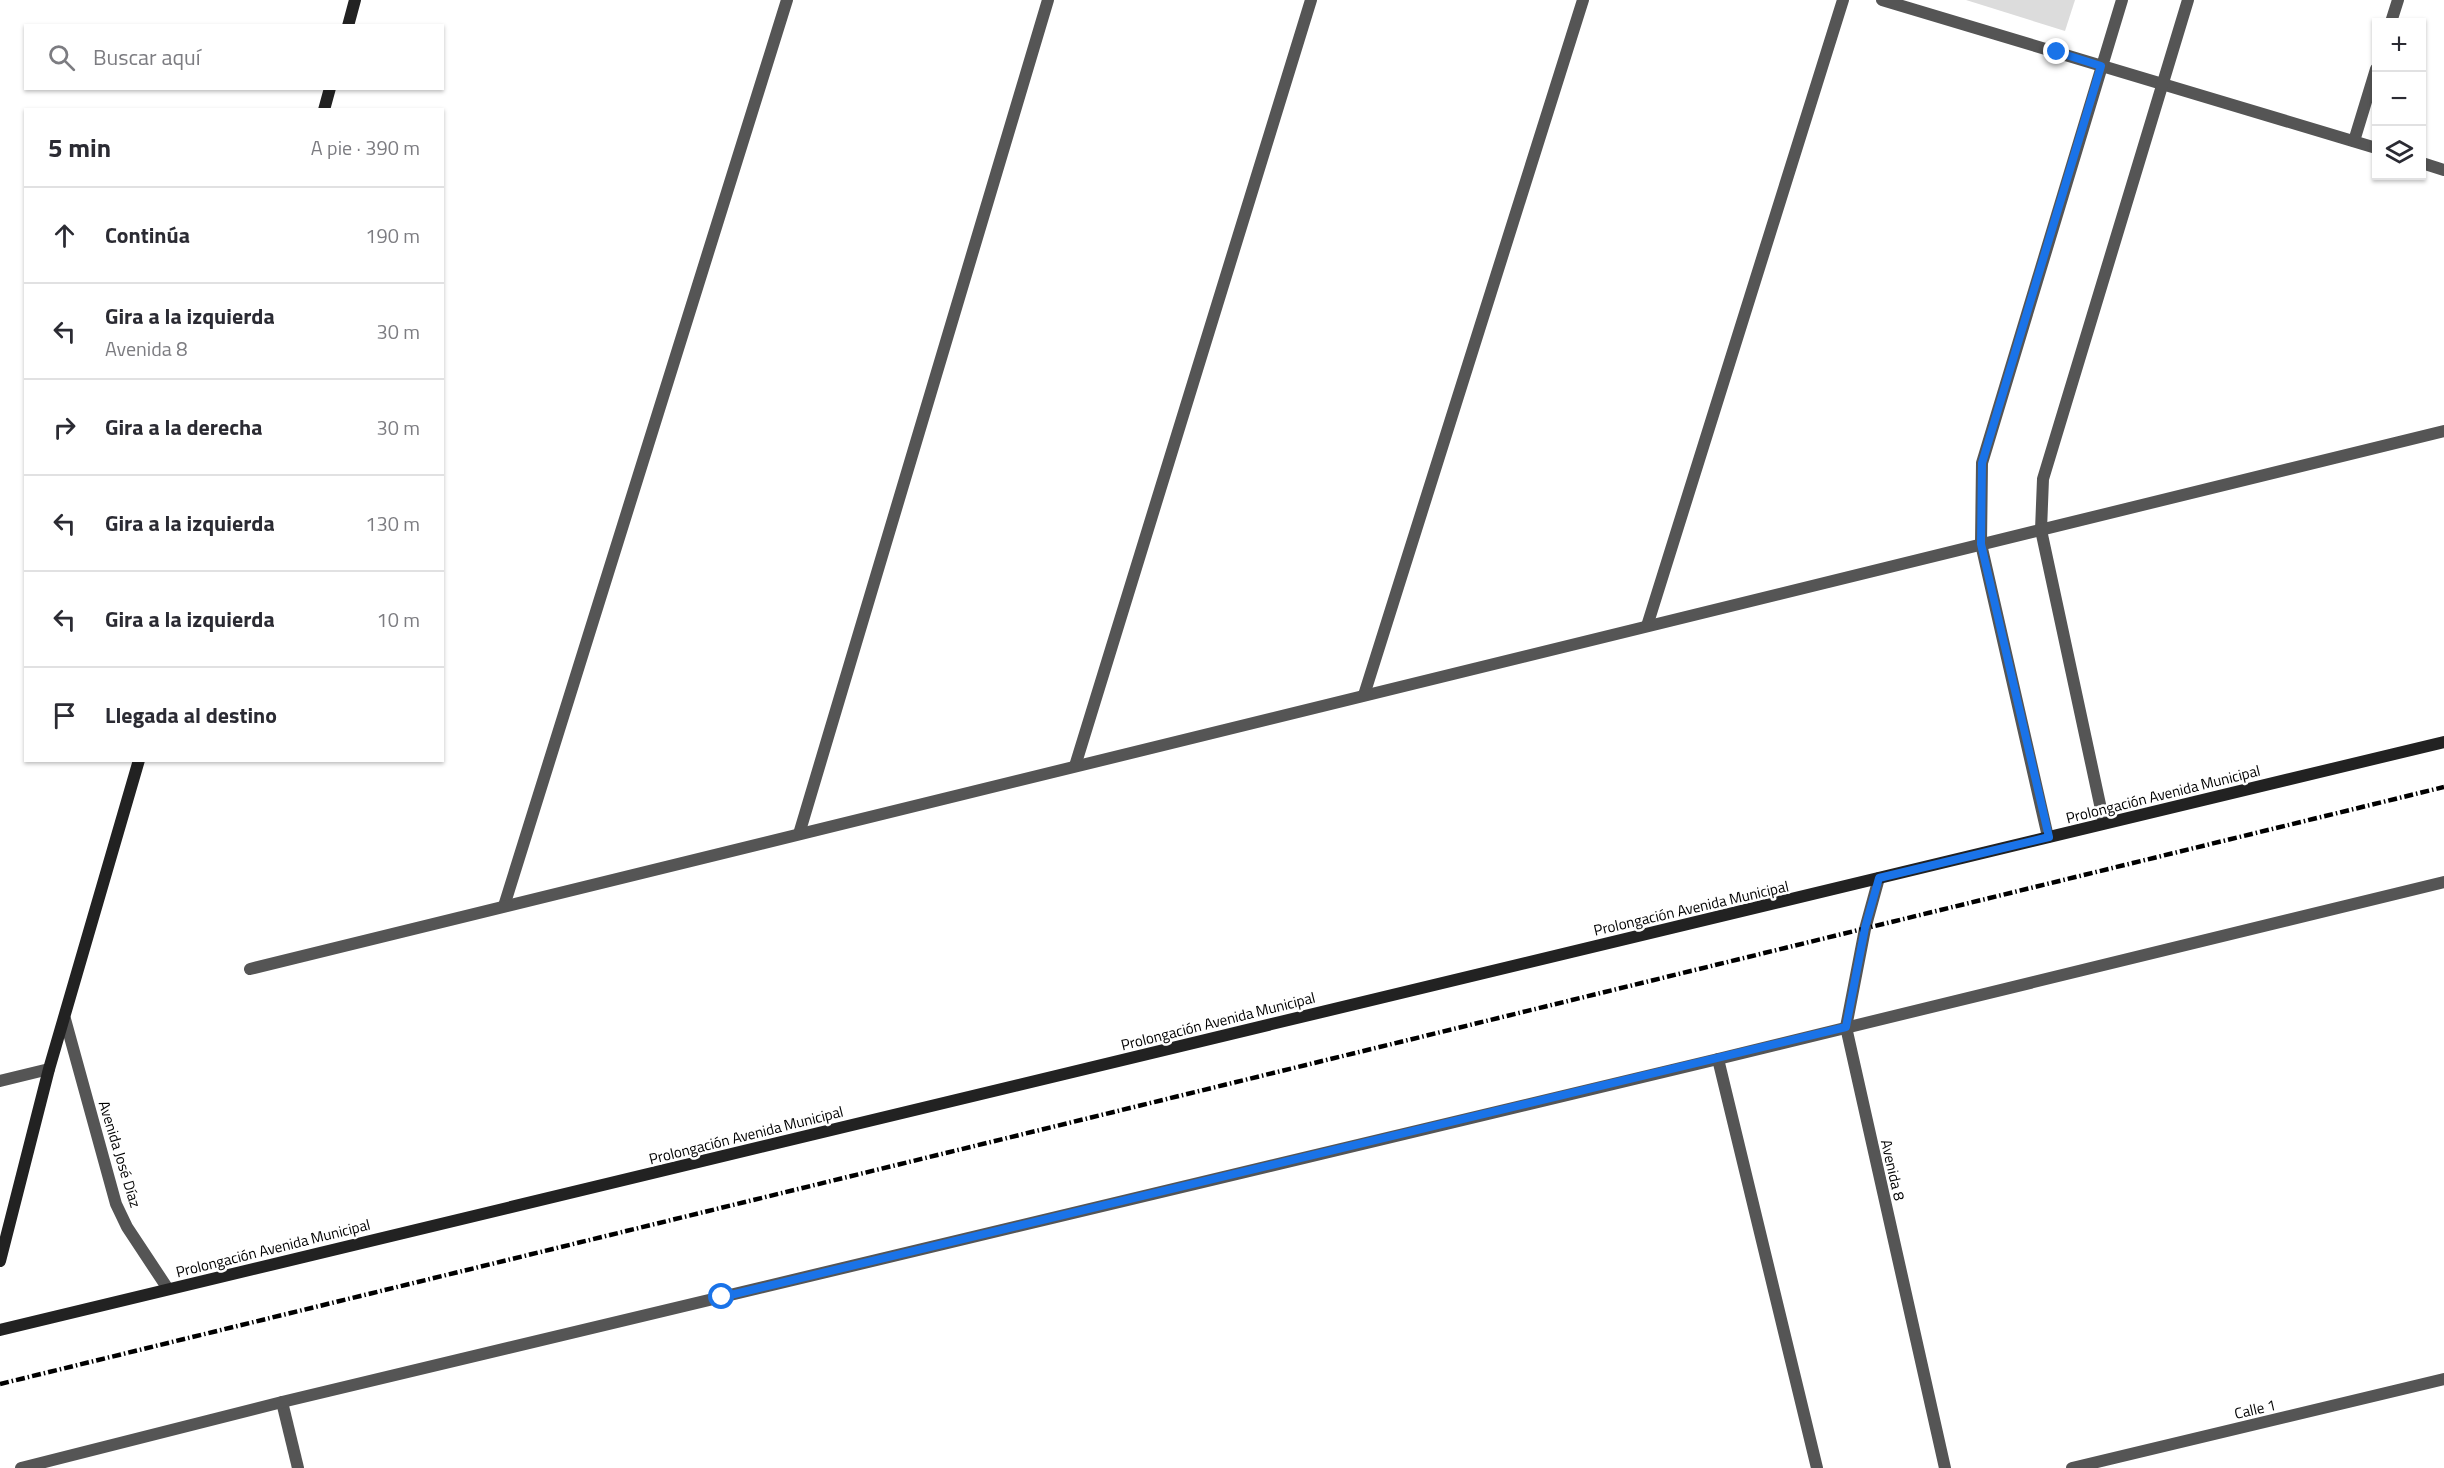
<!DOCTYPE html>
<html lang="es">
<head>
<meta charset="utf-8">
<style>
  :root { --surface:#fff; --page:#f2f2f3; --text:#2b2b33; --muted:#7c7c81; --line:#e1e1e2 }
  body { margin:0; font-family:"Titillium Web",sans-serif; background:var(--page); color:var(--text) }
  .controls { position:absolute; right:18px; top:18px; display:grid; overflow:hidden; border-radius:0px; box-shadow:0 2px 4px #0004 }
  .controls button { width:54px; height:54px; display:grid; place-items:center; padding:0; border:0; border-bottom:2px solid var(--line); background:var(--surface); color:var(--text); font:30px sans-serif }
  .stop { position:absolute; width:18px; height:18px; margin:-14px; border:4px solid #1a73e8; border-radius:50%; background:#fff }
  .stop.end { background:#1a73e8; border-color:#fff; box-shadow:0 2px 6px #0008 }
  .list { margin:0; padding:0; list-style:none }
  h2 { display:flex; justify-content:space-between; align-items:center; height:78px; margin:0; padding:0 24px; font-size:26px }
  h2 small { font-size:20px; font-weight:400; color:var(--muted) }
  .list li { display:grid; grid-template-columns:39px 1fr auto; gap:18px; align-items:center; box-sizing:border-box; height:96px; padding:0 24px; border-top:2px solid var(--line) }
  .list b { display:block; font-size:22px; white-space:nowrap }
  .list p { margin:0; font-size:20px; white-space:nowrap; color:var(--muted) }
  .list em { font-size:20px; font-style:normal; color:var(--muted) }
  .icon { flex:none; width:33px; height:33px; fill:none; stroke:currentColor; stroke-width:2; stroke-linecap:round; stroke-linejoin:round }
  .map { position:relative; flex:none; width:2444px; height:1468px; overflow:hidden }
  .search { position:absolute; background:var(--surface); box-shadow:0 2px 4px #0004; left:24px; top:24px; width:420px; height:66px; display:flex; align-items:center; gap:15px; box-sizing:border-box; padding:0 21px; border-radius:0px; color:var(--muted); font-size:22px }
  .panel { position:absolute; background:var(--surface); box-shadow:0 2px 4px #0004; left:24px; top:108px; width:420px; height:654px; border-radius:0px }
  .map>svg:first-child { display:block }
</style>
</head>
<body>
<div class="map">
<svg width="2444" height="1468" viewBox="0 0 2444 1468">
  <rect width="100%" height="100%" fill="#fff"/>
  <path fill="#dcdcdc" d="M1966 0H2075L2065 31Z"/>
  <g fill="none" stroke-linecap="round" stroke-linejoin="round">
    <g stroke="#555" stroke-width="12">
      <path d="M1882 0 2376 148"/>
      <path d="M2391 22 2398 0"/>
      <path d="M2354 141 2376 69"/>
      <path d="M2422 163 2444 170"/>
      <path d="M1647 626 1843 0"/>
      <path d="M1364 695 1583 0"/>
      <path d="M1075 766 1311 0"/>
      <path d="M2104 823 2041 530 2043 479 2188 0"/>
      <path d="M799 834 1048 0"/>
      <path d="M2048 837 1981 544 1982 463 2122 0"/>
      <path d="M1879 878 1865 929 1846 1027 1945 1468"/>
      <path d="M504 906 787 0"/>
      <path d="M250 969 2444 431"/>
      <path d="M65 1019 116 1204 127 1227 168 1289"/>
      <path d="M1718 1059 1817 1468"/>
      <path d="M0 1081 49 1069"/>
      <path d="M282 1402 298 1468"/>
      <path d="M21 1468 282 1402 1718 1059 2444 882"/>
      <path d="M2072 1468 2444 1379"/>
    </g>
    <g stroke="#222" stroke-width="12">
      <path d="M348 26 355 0"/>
      <path d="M324 110 330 88"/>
      <path d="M0 1261 49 1069 139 760"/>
      <path d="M0 1330 2444 742"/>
    </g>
    <path stroke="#000" stroke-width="4.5" stroke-dasharray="9 3 1.5 3" stroke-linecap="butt" d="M0 1384 2444 787"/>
  </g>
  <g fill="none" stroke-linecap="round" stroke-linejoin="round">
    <path stroke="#1a73e8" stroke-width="8" d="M722 1297 1846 1027 1865 928 1879 878 2049 837 1981 544 1982 463 2101 66 2057 52"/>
  </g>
  <g text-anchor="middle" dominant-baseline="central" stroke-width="5" stroke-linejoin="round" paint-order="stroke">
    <g font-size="15" fill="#000" stroke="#fff">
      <text transform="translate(2163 794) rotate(-14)">Prolongación Avenida Municipal</text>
      <text transform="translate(1691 908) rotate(-13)">Prolongación Avenida Municipal</text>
      <text transform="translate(1218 1021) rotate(-14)">Prolongación Avenida Municipal</text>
      <text transform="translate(746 1135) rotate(-14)">Prolongación Avenida Municipal</text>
      <text transform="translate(120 1154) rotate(73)">Avenida José Díaz</text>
      <text transform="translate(1893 1170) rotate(77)">Avenida 8</text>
      <text transform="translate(273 1248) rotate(-14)">Prolongación Avenida Municipal</text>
      <text transform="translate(2255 1409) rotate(-13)">Calle 1</text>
    </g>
  </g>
</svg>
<div class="controls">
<button>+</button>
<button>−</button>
<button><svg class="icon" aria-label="layers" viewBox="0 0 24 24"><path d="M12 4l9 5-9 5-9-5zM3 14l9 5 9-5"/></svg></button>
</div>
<div class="stop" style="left:722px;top:1297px"></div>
<div class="stop end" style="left:2057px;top:52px"></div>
<div class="search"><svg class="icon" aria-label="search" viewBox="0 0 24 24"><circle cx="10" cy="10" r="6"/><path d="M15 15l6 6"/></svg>Buscar aquí</div>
<section class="panel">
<h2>5 min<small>A pie · 390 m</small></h2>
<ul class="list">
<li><svg class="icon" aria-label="ahead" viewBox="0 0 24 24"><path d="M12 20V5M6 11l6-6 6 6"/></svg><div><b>Continúa</b></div><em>190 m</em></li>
<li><svg class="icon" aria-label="left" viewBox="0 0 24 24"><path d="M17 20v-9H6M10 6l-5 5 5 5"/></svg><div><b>Gira a la izquierda</b><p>Avenida 8</p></div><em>30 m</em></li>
<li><svg class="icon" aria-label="right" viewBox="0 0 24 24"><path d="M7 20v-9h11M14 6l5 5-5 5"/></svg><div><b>Gira a la derecha</b></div><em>30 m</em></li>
<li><svg class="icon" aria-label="left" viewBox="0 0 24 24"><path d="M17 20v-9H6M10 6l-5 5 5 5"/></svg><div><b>Gira a la izquierda</b></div><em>130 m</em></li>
<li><svg class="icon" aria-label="left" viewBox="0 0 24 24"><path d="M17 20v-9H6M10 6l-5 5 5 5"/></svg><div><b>Gira a la izquierda</b></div><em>10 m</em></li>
<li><svg class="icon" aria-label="arrive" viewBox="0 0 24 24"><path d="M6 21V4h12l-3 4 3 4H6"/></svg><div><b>Llegada al destino</b></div></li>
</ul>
</section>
</div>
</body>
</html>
